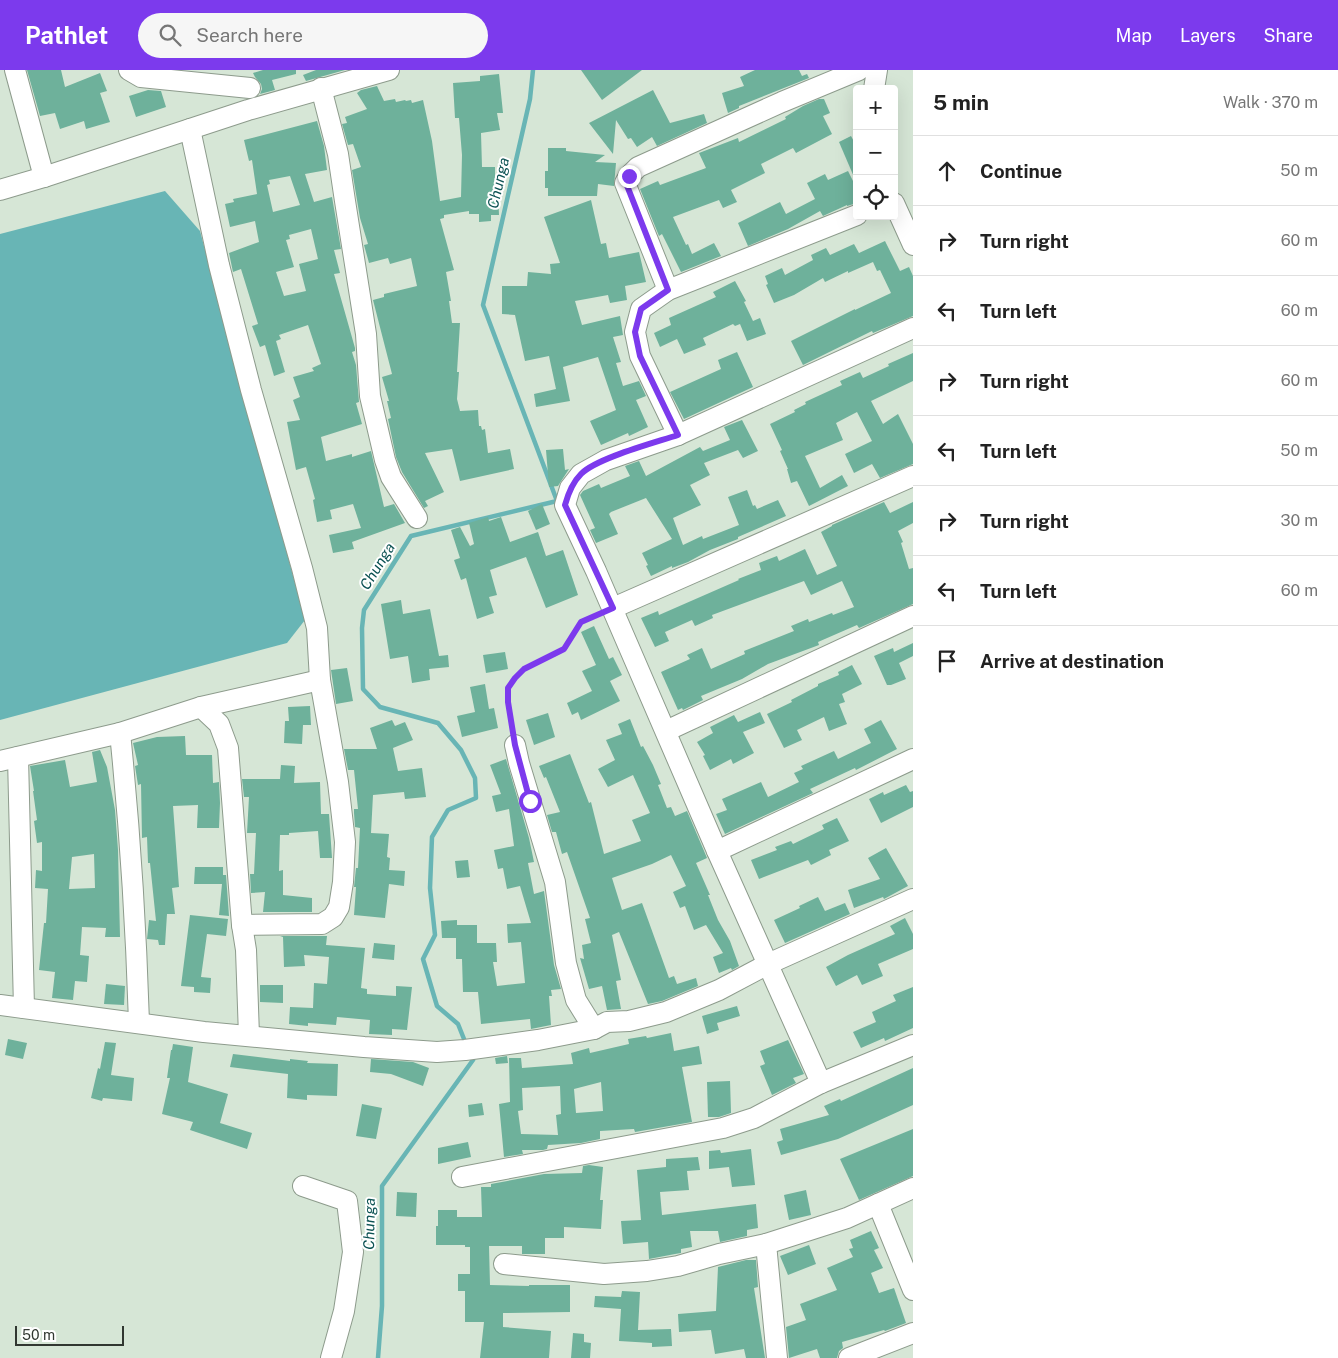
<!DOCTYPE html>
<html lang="en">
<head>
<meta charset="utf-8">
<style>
  :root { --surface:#fff; --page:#f6f6f6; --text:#222; --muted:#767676; --line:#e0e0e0; --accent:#7c3aed }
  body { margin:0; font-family:"Public Sans",sans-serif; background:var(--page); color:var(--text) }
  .controls { position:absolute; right:15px; top:15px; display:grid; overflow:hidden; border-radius:5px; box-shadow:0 5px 20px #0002 }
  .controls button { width:45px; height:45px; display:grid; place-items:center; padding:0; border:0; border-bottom:1px solid var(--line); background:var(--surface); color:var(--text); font:25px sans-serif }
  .scale { position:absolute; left:15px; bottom:12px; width:109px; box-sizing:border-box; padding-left:5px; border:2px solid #313731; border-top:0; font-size:14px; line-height:18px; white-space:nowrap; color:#313731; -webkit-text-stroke:4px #fff; paint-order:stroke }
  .stop { position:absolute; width:15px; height:15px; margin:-11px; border:4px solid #7c3aed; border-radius:50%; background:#fff }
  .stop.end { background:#7c3aed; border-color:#fff; box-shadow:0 1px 5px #0008 }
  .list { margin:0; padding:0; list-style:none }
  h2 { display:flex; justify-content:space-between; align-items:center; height:65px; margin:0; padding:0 20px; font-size:21px }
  h2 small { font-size:16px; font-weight:400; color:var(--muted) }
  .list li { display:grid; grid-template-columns:32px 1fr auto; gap:15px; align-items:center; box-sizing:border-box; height:70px; padding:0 20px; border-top:1px solid var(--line) }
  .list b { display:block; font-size:19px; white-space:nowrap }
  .list em { font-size:16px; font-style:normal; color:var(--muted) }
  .icon { flex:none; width:28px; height:28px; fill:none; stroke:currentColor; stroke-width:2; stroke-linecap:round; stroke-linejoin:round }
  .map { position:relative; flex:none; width:913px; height:1288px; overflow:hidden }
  header { display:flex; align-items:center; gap:30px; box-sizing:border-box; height:70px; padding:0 25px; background:var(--accent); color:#fff }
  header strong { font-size:24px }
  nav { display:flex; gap:28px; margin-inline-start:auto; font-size:18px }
  .search { width:350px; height:45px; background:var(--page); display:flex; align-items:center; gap:12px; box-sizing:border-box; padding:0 18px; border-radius:28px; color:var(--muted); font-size:19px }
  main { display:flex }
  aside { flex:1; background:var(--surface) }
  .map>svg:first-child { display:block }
</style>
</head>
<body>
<header>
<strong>Pathlet</strong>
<div class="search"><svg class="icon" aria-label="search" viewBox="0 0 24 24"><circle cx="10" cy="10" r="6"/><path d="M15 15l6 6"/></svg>Search here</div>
<nav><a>Map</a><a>Layers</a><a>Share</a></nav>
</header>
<main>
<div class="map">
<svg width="913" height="1288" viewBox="0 0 913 1288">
  <rect width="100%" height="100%" fill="#d6e6d6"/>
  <path fill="#68b5b5" d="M165 121 200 161 305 550 287 573 0 650V164Z"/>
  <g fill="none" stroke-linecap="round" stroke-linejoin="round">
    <g stroke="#68b5b5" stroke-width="4.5">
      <path d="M466 974 458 954 437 936 423 889 435 865 430 818 432 767 448 740 476 728 475 708 461 680 438 653 380 637 363 619 362 558 364 540 411 466 557 431 483 235 530 29 533 0"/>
      <path d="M378 1288 382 1236V1116L473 990"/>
    </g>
  </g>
  <g fill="#6eb19b" fill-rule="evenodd">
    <path d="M27 0H61L65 17 100 3 107 21 100 23 110 52 86 59 84 51 60 59 55 43 40 46Z"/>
    <path d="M263 0H296V4L272 10 275 20 260 24 262 19 261 14 255 7 253 3Z"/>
    <path d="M316 0H345L306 11 303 5Z"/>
    <path d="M581 0H642L602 30Z"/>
    <path d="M755 0H799L802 6 807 4 809 8 739 36V38L728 43 722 23 744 16 740 7Z"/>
    <path d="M499 4 503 43H497L500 60 481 63 482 97H495V123H498L499 145H491V151L479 152V144H469V141L444 145V148L440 149 454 200 446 202 451 231H449L452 253H460L457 302H459L457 329 460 341 478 340 479 356H481L482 360 485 359 488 383 510 379 514 399 460 411 452 379 425 383 444 422 425 431 428 436 424 438 402 402 396 387 388 349 391 348 387 331H389L382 307 392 304 373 230 384 227V224L417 216 411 188 390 194 388 188 369 193 364 175 368 174 360 148 352 100 361 97 353 74 348 75 342 54 347 53 345 47 367 39 357 23 361 20 377 16 384 31 395 29 396 32 405 30 406 31 411 30 412 33 423 30 432 71 440 131 461 127 462 85 459 48H455L453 13 480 11V6Z"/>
    <path d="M148 20 161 21 166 37 136 47 129 26Z"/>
    <path d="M653 20 670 53 704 44 707 53 657 76 652 67 637 77 631 68 628 69 616 50 613 84 589 53Z"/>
    <path d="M819 29H824L830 43 823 46 832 64 796 83 793 78 761 94 765 103 731 120 737 132 723 138 719 130 673 147 686 175 688 174 692 184 714 173 721 186 681 202 662 164 659 166 640 119 658 111 660 115 706 98 699 83 738 68 739 72 786 49 785 47 803 36Z"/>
    <path d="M317 51 324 76 327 100 305 104 314 132 332 127 341 179 334 180 340 203 334 204 355 278V281L352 282 356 295 359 332 356 333 362 354 321 367 326 391 352 384V387L371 381 384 437 394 434 405 453 352 472 354 479 333 483 329 465 361 458 353 434 330 440 332 449 317 452 313 430 315 429 306 397 296 400 287 352 300 350 293 330 300 327 293 307 314 301 312 298 321 294 308 255 279 265 281 269 276 271 285 302 274 306 265 275 260 277 252 256 258 254 241 199 233 202 229 183 259 172 255 151 230 157 225 134 234 132 233 129 257 124 252 90 249 91 244 70ZM290 106 300 135 273 142 267 115 270 114 269 110ZM311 159 318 189 299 194 306 221 284 226 276 202 294 197 286 170 290 169 289 165Z"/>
    <path d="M851 66 857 77V114L839 72Z"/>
    <path d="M548 78H566V81L605 85 595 92 616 93 614 116 598 114 597 126H548V118H545V101H548Z"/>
    <path d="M848 101 857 119V133L847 136V135L823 146 820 141 788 159 748 176 738 153 780 132 786 144 815 129 807 113 825 104 828 110Z"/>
    <path d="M591 130 601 174 606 173 609 188 639 182 646 212 625 216 627 230 610 233 608 225 575 231 582 255 620 246 623 265 613 267 621 292 616 293 623 316 639 311 646 326 636 330 648 357 629 366 628 363 601 375 590 351 616 340 598 287 563 297 570 331 536 337 534 324 556 319 549 286 525 291 515 245 502 244V216H527L528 202 551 204 550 194 560 193 544 147Z"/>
    <path d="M885 171 900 201 909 197 913 206V246L873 263 872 261 803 295 791 271 855 239V240L891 223 880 200 877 201 873 192 848 203V201L825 212 823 208 794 225 774 233 766 215 768 214 765 206 782 198 785 205 813 190 811 185 826 178 830 185 854 174 859 183Z"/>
    <path d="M735 211 746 231 744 232 753 251 760 248 766 264 747 271 740 254 735 256 733 254 703 268 706 275 684 284 677 269 660 277 654 263 671 255 669 248 716 227 713 222Z"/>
    <path d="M737 282 753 317 684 349 670 322 721 299 718 290Z"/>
    <path d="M913 283V311L871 331 883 354 898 344 913 374V394L880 408 872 394 854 403 845 384 872 371 857 342 836 353 843 370 805 386 820 418 842 405 848 416 809 436 797 411 791 413 787 399H788L780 381 782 380 770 354 795 342 794 340 806 334 805 332 842 315 840 311 860 302 863 308 889 296 888 294Z"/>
    <path d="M742 350 758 381 743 388 738 380 704 393 710 405 690 415 701 435 673 448 683 475 702 466 703 469 739 455 728 427 747 420 753 436 755 435 757 439 778 430 786 446 738 467V469L710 480 688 492 672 498V496L651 506 646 496 648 495 642 483 672 469 646 428 611 442 609 444 618 464 596 473 590 460 595 458 580 425 583 421 599 414 601 418 630 406 625 396 639 391 646 406 700 377 703 381 730 370 724 357Z"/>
    <path d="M563 379 565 400 569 399 558 416 549 417 546 380Z"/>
    <path d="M884 432 890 443 913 432V453L898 461 903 472 901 473 909 499 913 498V534L859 558 857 555 818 572 819 575 768 594 742 609 701 626 703 630 683 640 682 638 678 640 661 602 690 589 687 585 702 578 711 599 745 584 744 581 794 561 791 556 808 549 809 552 832 543 833 545 854 537 842 511 811 525 804 511 712 545 713 548 695 556 692 550 665 562 669 571 655 577 641 548 658 541 659 545 739 510 738 509 761 500 759 493 777 486 779 491 805 479 817 505 837 496 821 462 832 456V455Z"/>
    <path d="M542 434 550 454 536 460 528 441Z"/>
    <path d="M488 447 489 451 501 447 510 472 538 462 546 486 563 480 578 525 546 538 526 487 490 500 497 525 489 527 494 543 477 549 466 508 461 510 454 490 460 488 451 460 460 457 470 476 474 474 469 453Z"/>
    <path d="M401 530 403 544 430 539 439 586 448 585 449 597 429 599 430 610 412 613 408 586 390 589 381 534Z"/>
    <path d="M594 556 609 589 613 587 622 605 610 611 620 631 581 650 578 642 572 645 567 633 592 621 582 601 596 595 581 562Z"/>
    <path d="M913 573V586L899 593 906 609 891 615H887L874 586 893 578 894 582Z"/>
    <path d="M505 582 508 599 486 603 483 585Z"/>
    <path d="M852 595 862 614 842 624 845 632 839 634 847 654 829 661 824 647 797 660 802 670 784 678 767 644 792 632 791 630 818 616V614L839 605 838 602Z"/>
    <path d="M347 598 353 631 336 634 331 600Z"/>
    <path d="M485 614 489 639 494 638 498 658 462 667 457 646 475 642 470 617Z"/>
    <path d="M310 636 311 655H303L302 674 284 673 285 651H289L288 637Z"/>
    <path d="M760 642 765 653 743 662 754 683 733 694 731 689 710 700 703 686 705 685 697 672 713 663 710 657 734 645 738 652Z"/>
    <path d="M548 643 555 667 534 675 526 650Z"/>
    <path d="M630 649 641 677 643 676 653 695 661 714 658 715 667 738 671 737 675 746 687 741 707 788 696 793 710 825H708L718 850 730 871 739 896 732 900 731 898 719 903 713 887 723 883 706 855 694 860 685 836 680 838 673 822 686 816 671 785 652 794 612 808 622 840 642 833 669 908 674 906 677 914 696 908 698 916 662 931 648 934 619 862 612 865 621 910 616 911 621 939 607 940 602 916 589 919 580 888 584 889 582 875 591 873 585 849 590 848 567 782 562 784 556 762H552L547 745 560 742 546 707 544 708 539 696 570 684 589 733 591 732 604 784 641 771 632 750 650 743 633 705 608 717 598 699 615 690 606 670 622 664 618 654Z"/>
    <path d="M392 650 395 656 405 652 413 670 393 678 398 701 422 698 426 727 405 729 404 722 373 725 371 763 389 764 387 787 390 788 389 800 405 801 404 816 389 814 385 848 354 845 356 817H354L356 798H358L360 758 355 757 354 743V739H358L354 700H348L344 679H377L370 658Z"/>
    <path d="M881 650 897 679 856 700 855 698 810 719 813 723 725 764 716 744 727 740 722 729 761 712 768 727 799 712 794 703 803 699 801 696 834 681 838 689 871 673 864 659Z"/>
    <path d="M185 666 186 685H212L213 713 219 712 220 733 219 758H197L198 735 173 736 179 817 172 818 175 844H167L165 875H159L158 870 147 869 149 850 156 851 150 793H148L147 767 142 768 141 714 138 715 135 696 138 695 133 673 157 667Z"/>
    <path d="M100 680 107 697 115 740 118 780 120 867H105L106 858 82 857 80 885 89 886 87 912 75 911 73 930 52 928 55 902 39 900 44 853H46L48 819 35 818 36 800 42 801V772L37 773 34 751 37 750 33 721H34L30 696 65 690 70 717 97 712 92 682ZM94 784 95 818 69 819 72 787Z"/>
    <path d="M506 689 529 768 534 792 528 793 534 824 544 821 554 895 561 919 551 920 552 926H549L551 955 531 959 530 949 481 954 478 922H463L462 889H456V868H442L441 851 457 850V855H477V873H496L497 892H493L497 916 525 913 521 872 508 873 507 854 531 853 520 816 507 819 503 798 498 799 494 780 514 776 509 739 496 742 492 726 501 724 490 695Z"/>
    <path d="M281 695 295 696 294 713 320 712 321 744H329L332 788H320L318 761 289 763V765H280L279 801 283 800V825L312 828V842H263L265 822 251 823 250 804H254L256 763H247L249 727H244L242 709H280Z"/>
    <path d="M906 715 910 722 913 721V737L881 753 869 729 883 722 884 725Z"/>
    <path d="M837 748 849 771 829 780 831 785 811 795 808 790 759 809 751 790 777 780 775 777 791 771 793 774 824 759 822 755Z"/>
    <path d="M886 778 908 816 884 829 883 827 854 838 848 820 880 809 868 788Z"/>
    <path d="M468 790 470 807 457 808 455 791Z"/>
    <path d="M195 797H223V805H226L229 846 219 845 222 814H194Z"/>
    <path d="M818 827 825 841 845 833 850 844 785 873 774 850 800 838 799 836Z"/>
    <path d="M190 845 228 849 226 866 207 864 201 907 211 908 210 923 194 922V917L181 916Z"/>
    <path d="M905 848 913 864V879L878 894 883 906 862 915 857 905 836 916 826 897 848 885 895 864 890 856Z"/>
    <path d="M280 866H327L326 875 365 878 361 918 367 919V924L396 926V916L412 917 407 960 392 959V965L369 964 370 950 337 947 336 955 308 953V956L289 954 290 937 313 938 314 913 327 914 329 887 304 885 305 896 284 897 283 867Z"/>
    <path d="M374 873 395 875 394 890 372 888Z"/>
    <path d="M106 914 125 916 124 935 104 934Z"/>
    <path d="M260 915H283V933L260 932Z"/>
    <path d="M913 917V958L885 971 884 968 861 978 853 962 876 952 872 942 896 931 893 925Z"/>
    <path d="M737 936 740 946 717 953 719 960 707 964 702 946Z"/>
    <path d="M671 963 674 981 699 976 702 994 682 997 692 1052 635 1062 634 1059 600 1061V1069L581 1073 548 1075 547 1079 543 1080H522L523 1084 504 1087 499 1034 510 1032 509 988H521L522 998 573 994 571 983 589 978 590 983 629 974 628 969 646 966 647 968ZM601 1012 603 1041 576 1043 574 1019ZM560 1016 561 1044 556 1045 558 1065 521 1064 518 1041 523 1040 522 1018Z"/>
    <path d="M8 969 27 973 23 989 5 985Z"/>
    <path d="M788 970 804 1004 793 1008 796 1013 772 1025 760 996 765 994 760 981Z"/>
    <path d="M105 972 116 973 111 1005 134 1008 132 1031 103 1028 102 1031 91 1028 98 998 100 999Z"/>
    <path d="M173 974 193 977 188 1012 228 1024 220 1053 252 1063 247 1079 190 1060 193 1052 162 1044 170 1008H167L171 980H172Z"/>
    <path d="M233 984 290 991V989L308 991 307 993 338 994 337 1026 307 1025V1030L287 1028 288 1004 230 997Z"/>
    <path d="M507 986 508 993 496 994 495 988Z"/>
    <path d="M371 989 413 992 429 998 423 1016 391 1004 370 1002Z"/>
    <path d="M913 998V1035L838 1069 781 1085 777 1072 783 1070 780 1059 829 1045 824 1036 840 1029 841 1031Z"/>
    <path d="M730 1011 731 1043 719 1047H708L707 1012Z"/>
    <path d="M482 1033 484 1045 469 1047 468 1035Z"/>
    <path d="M362 1034 382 1038 376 1069 356 1066Z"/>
    <path d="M913 1059V1106L859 1130 840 1089Z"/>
    <path d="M468 1072 471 1087 438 1094V1078Z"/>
    <path d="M751 1079 755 1115 732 1117 729 1097 709 1099V1081L720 1080 721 1083Z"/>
    <path d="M698 1087 700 1100 687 1101 689 1120 660 1122 662 1145 756 1134 758 1158 747 1160V1166L720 1172 718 1161H690L692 1177 681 1179V1183L675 1184 649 1189 648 1172 623 1174 621 1151 641 1150 637 1100 666 1097V1089Z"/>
    <path d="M589 1095 603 1097 600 1130H603L601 1159 564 1157V1168H545V1184H522V1176H489L490 1215 529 1216V1215H570V1242L503 1243V1257L551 1261 549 1288H480L484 1252H465V1221H458V1204H470V1177H465V1175H436V1156H438V1140H457V1147H482L481 1117H491V1114L544 1104 582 1103 583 1096Z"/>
    <path d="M806 1120 811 1145 789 1150 784 1125Z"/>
    <path d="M397 1122 417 1123 416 1147 396 1146Z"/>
    <path d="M871 1161 879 1178 874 1180 883 1198 871 1203 879 1223 894 1218 906 1253 885 1261 884 1260 842 1272 843 1278 839 1281 837 1288H820L817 1279 789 1288 786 1257 806 1250 800 1234 837 1220 827 1198 853 1187 849 1179 853 1178 850 1170Z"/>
    <path d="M809 1175 816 1194 788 1205 780 1186Z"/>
    <path d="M746 1190H756L758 1217 754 1218 765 1288H746L744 1279 715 1284 711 1260 679 1262 678 1244 716 1241 718 1197Z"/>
    <path d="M622 1221 640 1222 638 1260 671 1259 672 1276 652 1277V1273L619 1271 621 1239 594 1237 595 1226 621 1227Z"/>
    <path d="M573 1263 584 1264V1272L591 1273 590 1288H571Z"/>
  </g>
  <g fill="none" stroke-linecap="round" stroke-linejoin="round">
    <defs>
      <g id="minor">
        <path d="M15 0 44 107"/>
        <path d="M129 0 141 7 250 18"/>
        <path d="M321 18 338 84 345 131 366 264 370 326 385 390 391 407 417 448"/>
        <path d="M874 19 877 0"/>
        <path d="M190 59 219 195 251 320 302 498 317 558 320 610 338 712 345 772 343 812 339 837 333 847 322 854 242 855"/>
        <path d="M0 120 44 107 248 40 389 0"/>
        <path d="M894 133 913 175"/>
        <path d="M668 220 625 113 629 106 638 97 782 32 859 0"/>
        <path d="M678 365 640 286 635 262 641 239 668 220 857 145"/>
        <path d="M613 538 913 406"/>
        <path d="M201 637 219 654 228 678 242 855 246 880 249 966"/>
        <path d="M666 661 913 546"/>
        <path d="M120 663C130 760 136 856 139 953"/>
        <path d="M515 675 519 693 555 812 566 893 576 930 594 959 607 952 629 951 666 942 719 920 768 894 913 829"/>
        <path d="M18 687 24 938"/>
        <path d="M0 691 120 663 201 637 320 610"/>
        <path d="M717 781 913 689"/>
        <path d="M0 935 204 962 364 977 437 982 465 980 538 970 594 959"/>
        <path d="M821 1013 717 781 596 501 565 435 570 418 581 404 606 390 678 365 913 258"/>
        <path d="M462 1107 723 1058 754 1048 821 1013 913 975"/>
        <path d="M303 1116 347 1131 353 1182 344 1241 331 1288"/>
        <path d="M878 1134 913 1220"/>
        <path d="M766 1174 777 1288"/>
        <path d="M504 1194 604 1204 647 1201 678 1196 719 1184 766 1174 847 1148 913 1118"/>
        <path d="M849 1288 913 1263"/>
      </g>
    </defs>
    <use href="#minor" stroke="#8d9b8c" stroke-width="22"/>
    <path stroke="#9aa79a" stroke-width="2.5" stroke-dasharray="4 2.5" stroke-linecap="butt" d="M512 659C507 627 502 607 537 592 546 588 557 586 565 579 569 575 569 570 572 565 579 552 586 550 598 545"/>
    <use href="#minor" stroke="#fff" stroke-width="20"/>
  </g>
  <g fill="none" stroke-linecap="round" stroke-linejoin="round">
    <path stroke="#7c3aed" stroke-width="6" d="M530 731 515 675 508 632V618L515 608 524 599 564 579 581 552 613 538 565 435C568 424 572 413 581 404 597 388 654 373 678 365L640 286 635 262 641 239 668 220 626 113 629 106"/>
  </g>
  <g text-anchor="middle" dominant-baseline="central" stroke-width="4" stroke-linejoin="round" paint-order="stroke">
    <g font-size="15" font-style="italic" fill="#0c5253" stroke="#fff">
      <text transform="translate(498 113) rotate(-77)">Chunga</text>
      <text transform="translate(377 496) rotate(-58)">Chunga</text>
      <text transform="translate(369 1154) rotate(-89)">Chunga</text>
    </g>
  </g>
</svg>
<div class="controls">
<button>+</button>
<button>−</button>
<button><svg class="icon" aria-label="locate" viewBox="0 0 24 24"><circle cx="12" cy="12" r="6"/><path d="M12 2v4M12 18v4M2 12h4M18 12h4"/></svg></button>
</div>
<div class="scale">50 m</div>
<div class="stop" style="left:530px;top:731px"></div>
<div class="stop end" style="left:629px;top:106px"></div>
</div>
<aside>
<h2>5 min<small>Walk · 370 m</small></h2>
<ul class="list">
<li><svg class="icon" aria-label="ahead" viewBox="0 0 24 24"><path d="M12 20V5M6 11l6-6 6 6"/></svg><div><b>Continue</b></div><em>50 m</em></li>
<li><svg class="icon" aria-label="right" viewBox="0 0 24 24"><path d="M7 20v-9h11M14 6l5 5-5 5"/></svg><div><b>Turn right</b></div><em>60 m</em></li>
<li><svg class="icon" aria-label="left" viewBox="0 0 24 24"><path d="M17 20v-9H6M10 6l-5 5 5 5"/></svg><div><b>Turn left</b></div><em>60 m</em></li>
<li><svg class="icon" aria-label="right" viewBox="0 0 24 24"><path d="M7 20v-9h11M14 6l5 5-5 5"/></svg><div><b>Turn right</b></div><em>60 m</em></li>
<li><svg class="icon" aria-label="left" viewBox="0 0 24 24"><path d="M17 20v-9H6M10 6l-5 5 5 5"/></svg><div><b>Turn left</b></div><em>50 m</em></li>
<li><svg class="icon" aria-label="right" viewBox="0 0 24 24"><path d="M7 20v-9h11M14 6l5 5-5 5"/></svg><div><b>Turn right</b></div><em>30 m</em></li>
<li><svg class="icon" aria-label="left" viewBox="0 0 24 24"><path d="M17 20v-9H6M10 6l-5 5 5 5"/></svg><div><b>Turn left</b></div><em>60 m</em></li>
<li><svg class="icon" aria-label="arrive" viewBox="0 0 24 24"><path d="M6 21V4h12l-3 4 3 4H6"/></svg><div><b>Arrive at destination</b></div></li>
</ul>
</aside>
</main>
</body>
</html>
